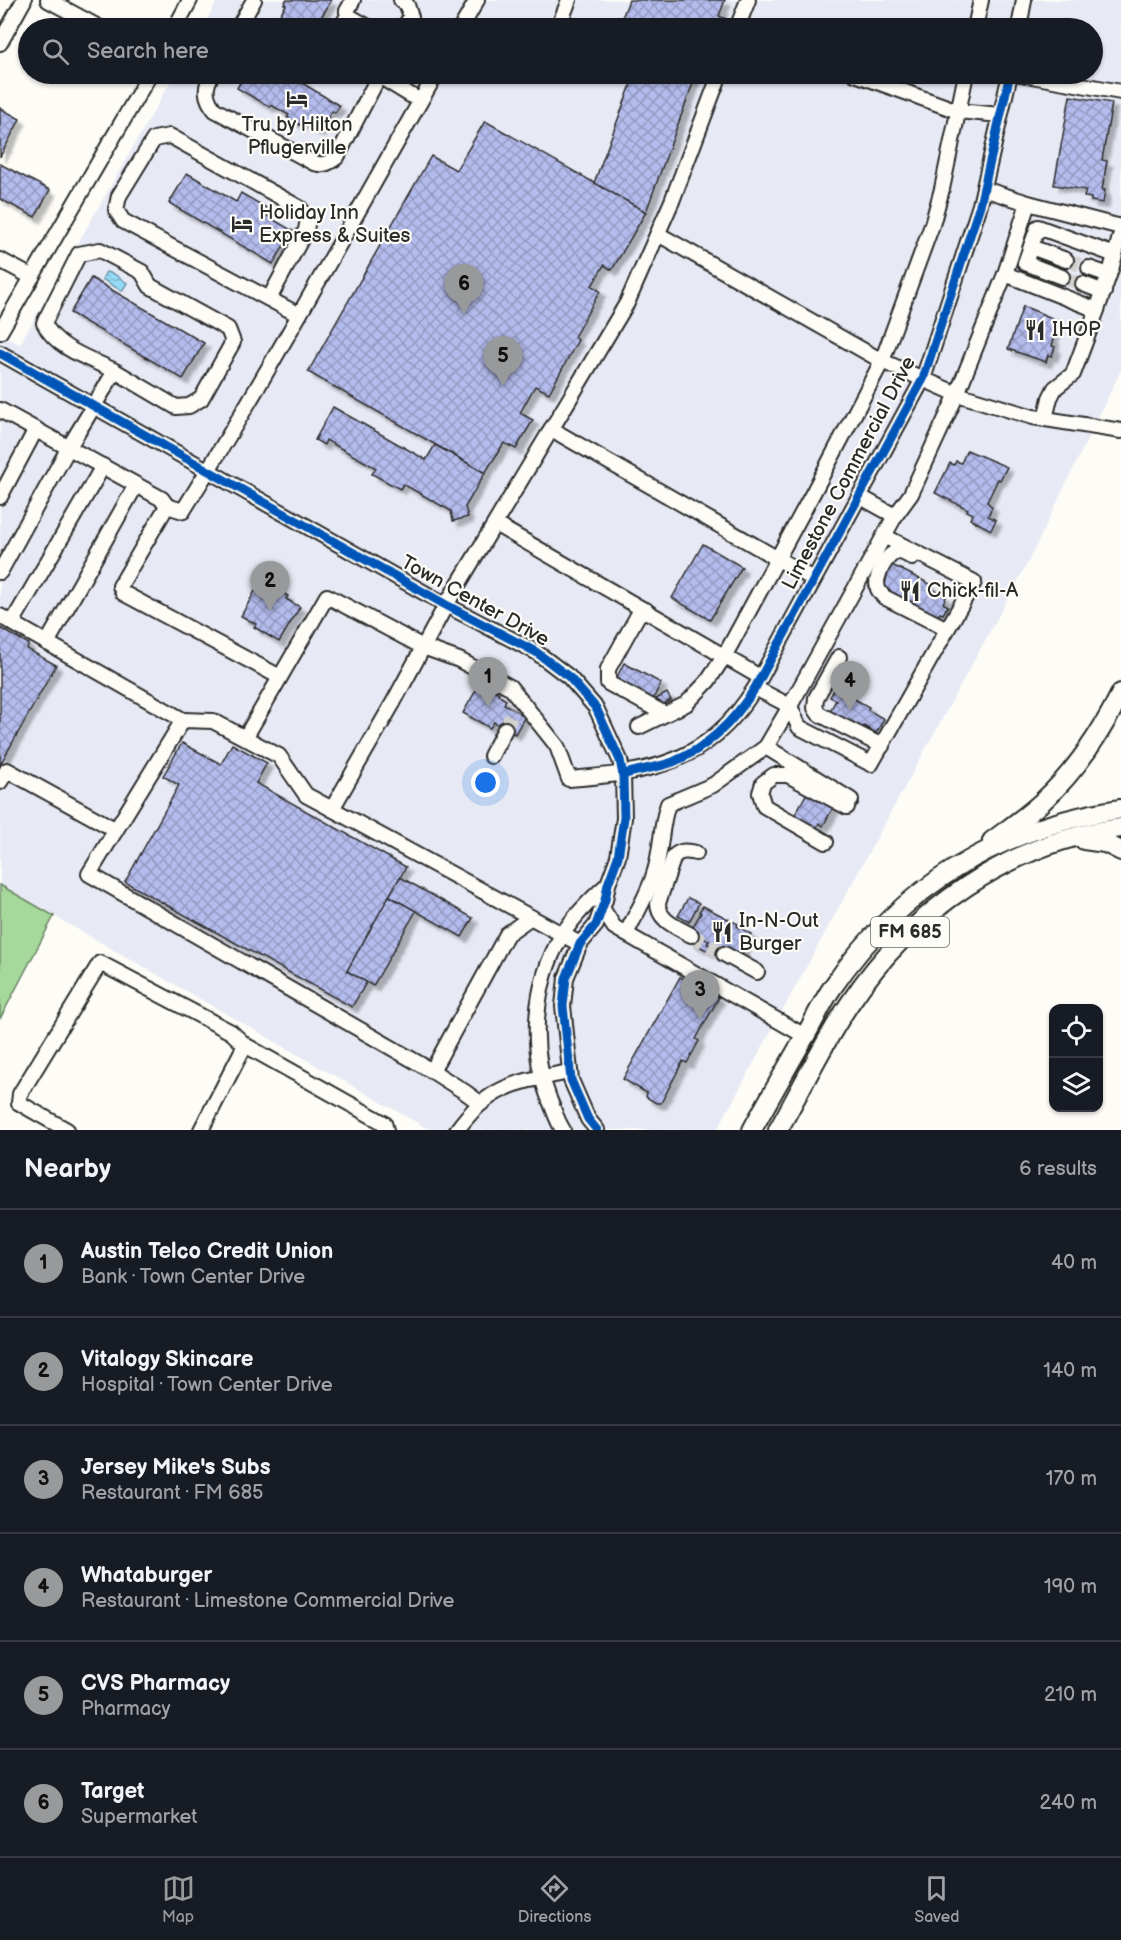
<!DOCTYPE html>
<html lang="en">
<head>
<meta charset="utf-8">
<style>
  :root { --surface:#171b24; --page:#20242c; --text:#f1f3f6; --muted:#9ea1a6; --line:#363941; --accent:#98999b }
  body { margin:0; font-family:"Balsamiq Sans",sans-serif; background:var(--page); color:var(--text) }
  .controls { position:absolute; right:18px; bottom:18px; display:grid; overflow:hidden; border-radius:12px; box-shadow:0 2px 4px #0004 }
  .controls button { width:54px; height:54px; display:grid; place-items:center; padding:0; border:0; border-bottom:2px solid var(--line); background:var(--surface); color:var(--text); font:30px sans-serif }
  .you { position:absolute; left:486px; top:783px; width:21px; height:21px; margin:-15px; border:4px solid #fff; border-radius:50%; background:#1a73e8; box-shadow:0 0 0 9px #1a73e833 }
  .badge { display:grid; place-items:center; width:39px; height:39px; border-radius:50%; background:var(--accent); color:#111; font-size:20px; font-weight:700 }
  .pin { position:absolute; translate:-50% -50px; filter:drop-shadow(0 2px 3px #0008) }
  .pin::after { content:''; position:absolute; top:32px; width:21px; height:18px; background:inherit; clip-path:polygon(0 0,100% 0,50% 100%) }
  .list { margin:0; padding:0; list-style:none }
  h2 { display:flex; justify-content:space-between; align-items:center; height:78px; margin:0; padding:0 24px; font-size:26px }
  h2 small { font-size:20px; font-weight:400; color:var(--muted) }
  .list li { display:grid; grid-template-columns:39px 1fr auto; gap:18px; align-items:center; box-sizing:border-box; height:108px; padding:0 24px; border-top:2px solid var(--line) }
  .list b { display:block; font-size:22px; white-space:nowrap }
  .list p { margin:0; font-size:20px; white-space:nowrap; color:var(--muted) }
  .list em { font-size:20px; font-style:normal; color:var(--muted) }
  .icon { flex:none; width:33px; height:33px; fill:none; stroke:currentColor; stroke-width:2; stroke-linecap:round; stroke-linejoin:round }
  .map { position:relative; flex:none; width:1121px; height:1130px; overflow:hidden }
  .search { position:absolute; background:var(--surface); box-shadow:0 2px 4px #0004; left:18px; right:18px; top:18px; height:66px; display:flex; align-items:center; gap:15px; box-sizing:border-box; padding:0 21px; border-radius:33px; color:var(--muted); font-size:22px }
  .sheet { height:726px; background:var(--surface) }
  nav { display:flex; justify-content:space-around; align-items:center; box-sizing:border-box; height:84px; border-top:2px solid var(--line); background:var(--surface); font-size:16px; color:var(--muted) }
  nav a { display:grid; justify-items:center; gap:3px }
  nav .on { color:var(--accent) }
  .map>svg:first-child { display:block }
</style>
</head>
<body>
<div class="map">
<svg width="1121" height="1130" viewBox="0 0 1121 1130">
  <defs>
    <pattern id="water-waves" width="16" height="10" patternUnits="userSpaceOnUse" patternTransform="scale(1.5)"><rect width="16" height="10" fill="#96dcf8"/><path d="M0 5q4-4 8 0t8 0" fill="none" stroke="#81bdd5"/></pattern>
    <pattern id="building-cross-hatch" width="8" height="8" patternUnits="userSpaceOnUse" patternTransform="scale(1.5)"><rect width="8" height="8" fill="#b4bced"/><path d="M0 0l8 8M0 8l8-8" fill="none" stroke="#9399c0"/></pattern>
    <filter id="shadow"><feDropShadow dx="5.5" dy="5.5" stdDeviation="1.5" flood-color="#0004"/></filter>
  </defs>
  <rect width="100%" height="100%" fill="#fdfcf7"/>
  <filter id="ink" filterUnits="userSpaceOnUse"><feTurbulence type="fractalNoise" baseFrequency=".0167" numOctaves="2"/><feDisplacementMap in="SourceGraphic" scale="12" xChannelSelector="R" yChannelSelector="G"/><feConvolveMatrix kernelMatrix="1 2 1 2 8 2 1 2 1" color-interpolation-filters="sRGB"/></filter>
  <g filter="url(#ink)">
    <path fill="#e7e9f4" d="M218 0H1121V370L1030 558 717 1130H430L0 885V335L20 344 175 74H1092V28H202Z"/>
    <path fill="#a5d89a" stroke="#688262" stroke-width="1.5" d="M0 885 54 916 0 1019Z"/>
    <path fill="url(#water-waves)" stroke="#6b95a6" stroke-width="1.5" d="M106 272 114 274 127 283 122 291 102 279Z"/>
    <g fill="url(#building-cross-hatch)" stroke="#2b2b2b" stroke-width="1.5" filter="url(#shadow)">
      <path d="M286 0H330L331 1 315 28H270L277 16H279L286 5 284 4Z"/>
      <path d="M629 0H725L719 16 728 20 725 28H618Z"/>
      <path d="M245 74H289V75L340 106 335 113 332 111 319 132 302 122 300 125 287 117 289 115 271 105 270 107 237 88Z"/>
      <path d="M635 74H692L696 75 646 212 594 183Z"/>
      <path d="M1070 96 1112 103 1102 160 1107 161 1102 190H1105L1103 203 1091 201V198L1084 197 1086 190 1054 185Z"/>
      <path d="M0 108 20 119 0 157Z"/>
      <path d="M485 121 646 212 612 270 604 265 592 286 600 291 574 337 578 340 549 393 535 386 520 413 533 420 516 449 504 443 485 473 308 372 431 156 456 170Z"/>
      <path d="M0 164 50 190 35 217 0 199Z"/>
      <path d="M187 173 236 202 241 193 270 210 267 216 293 231 273 264 169 203Z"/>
      <path d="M91 278 204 343 183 379 70 313Z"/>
      <path d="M1023 306 1059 321 1052 338 1054 339 1052 346 1055 347 1052 356 1048 355 1046 362 1008 349Z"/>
      <path d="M333 407 426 460 435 445 485 473 465 507 468 517 453 521 451 511 403 484 400 489 372 474 376 468 326 440 324 445 315 440Z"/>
      <path d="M967 450 1007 467 1000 480 998 479 987 502 992 507 988 516 996 520 991 530 970 519 973 514 967 511 968 509 935 493 950 463 954 465 956 461 961 463Z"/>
      <path d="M703 544 742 567 710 620 672 598Z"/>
      <path d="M890 564 934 586 932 589 946 597 943 603 948 606 943 614 940 613 937 619 886 592 887 590 882 587 886 580 883 579Z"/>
      <path d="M259 584 271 591 273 587 288 596 286 599 300 607 279 642 254 627 256 624 241 616Z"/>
      <path d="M0 628 29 644 27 649 56 665 0 765Z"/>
      <path d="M624 663 661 683 651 703 614 683Z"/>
      <path d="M479 685 486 689 488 686 499 693 498 695 506 700 504 704 525 716 515 734 494 722 490 728 463 713Z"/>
      <path d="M835 688 869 707 868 710 884 719 876 733 864 726 863 729 830 711 836 700 830 697Z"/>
      <path d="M667 693 671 700 660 706 656 699Z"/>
      <path d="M182 743 221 764 232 744 267 763 256 783 406 867 347 971 367 981 352 1007 125 882 179 785 163 776Z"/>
      <path d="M808 791 834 806 823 826 819 823 815 830 793 818Z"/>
      <path d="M400 877 473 918 462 937 389 896Z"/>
      <path d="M389 896 416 911 373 986 347 971Z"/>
      <path d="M688 898 699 903 689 922 678 916Z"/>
      <path d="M703 906 738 924 737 926 751 934 743 948 744 950 740 958 718 947 717 949 707 944 709 941 695 934 697 931 692 928 701 913 699 912Z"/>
      <path d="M694 929 697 931 695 934 709 941 707 944 725 951 721 958 688 940Z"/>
      <path d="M680 977 719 997 696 1039 699 1041 687 1063 683 1061 661 1103H656L646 1097 647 1093 623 1079Z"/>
    </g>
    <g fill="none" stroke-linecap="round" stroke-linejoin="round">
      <g stroke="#d3d2ce" stroke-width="14" stroke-dasharray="14 7" stroke-linecap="butt">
        <path d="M1066 260 1089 268"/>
        <path d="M1062 277 1083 284"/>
        <path d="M505 729 515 710"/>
        <path d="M691 935 724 954"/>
      </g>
      <defs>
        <g id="minor">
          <path d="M48 0 100 28"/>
          <path d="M353 0 347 11 349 16 370 28"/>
          <path d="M401 0 407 5 411 17 403 28"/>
          <path d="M175 28 190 0"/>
          <path d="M238 28 254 0"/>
          <path d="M340 28 348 16 347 11"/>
          <path d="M461 28 477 0"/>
          <path d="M558 28 569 0"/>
          <path d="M737 28 748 0"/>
          <path d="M975 28 981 0"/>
          <path d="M1019 28 1024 0"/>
          <path d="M0 43 24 0"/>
          <path d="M212 74C204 88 205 98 215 110L314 163C324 166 329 163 337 157L380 74"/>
          <path d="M376 74 420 101"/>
          <path d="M855 74 958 111 1000 115"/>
          <path d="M1020 74 1121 92"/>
          <path d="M984 189 1028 203 1121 227"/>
          <path d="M658 234 882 361 957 394 1033 417 1121 431"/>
          <path d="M1031 247 1066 260"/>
          <path d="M0 260 32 277"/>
          <path d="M1089 268 1109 275"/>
          <path d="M1005 274 1028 203"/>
          <path d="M1062 277 1025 263 1038 227 1115 255"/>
          <path d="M1083 284 1104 292"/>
          <path d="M269 299 306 230 308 219 300 208 170 136 154 139 119 196 116 210 123 221 299 315"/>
          <path d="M1097 310 1112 266 1121 233"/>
          <path d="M0 332 150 74"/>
          <path d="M0 353 446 605 536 652 569 677 596 708 620 760 623 775 624 818 618 857 608 884 605 900 596 925 580 944 566 978 563 1006 571 1080 588 1119 597 1130"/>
          <path d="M0 410 162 499 167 506 120 586 123 593 280 677"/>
          <path d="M551 429 813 579"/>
          <path d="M0 497 36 429"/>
          <path d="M167 506 183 511C272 368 352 220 436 74"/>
          <path d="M895 516 911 494 957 394 1005 274 1097 310 1073 374 1055 388 1050 398 1045 419"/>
          <path d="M495 524 760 677"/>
          <path d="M912 558C908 555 903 552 898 552 886 553 874 578 878 589 878 590 883 596 884 597L947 629"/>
          <path d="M0 572 69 447 115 371 176 407 189 406 201 399 233 342 228 329 150 286 142 272 100 250 79 254 44 323C56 349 91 359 115 371"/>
          <path d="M646 610 638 615 608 669V683L665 714"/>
          <path d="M0 616 183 720"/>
          <path d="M12 623 103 466"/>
          <path d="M47 643 136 485"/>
          <path d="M839 657 816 698 815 708 819 714 882 746"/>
          <path d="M755 688 790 706 895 516 859 496"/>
          <path d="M639 727 686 704 708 681 725 655 813 493 882 361 932 225 942 189 966 74"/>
          <path d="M245 738 327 596 423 647 459 660 510 687 557 746 569 779C653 772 707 764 755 688L923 379 980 205 1010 74"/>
          <path d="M766 747 851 800"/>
          <path d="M491 756 505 729"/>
          <path d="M0 782 7 770 116 830"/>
          <path d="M332 809 306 795 279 756 213 721 183 720 89 874 432 1071 465 1092 480 1103"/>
          <path d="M826 842 764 806 760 793 763 783 774 775H788L847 807"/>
          <path d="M602 908 614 927 626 934 805 1036"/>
          <path d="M626 934C635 915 648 895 654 874 662 851 660 826 668 804L713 785 766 747 790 706 799 727 871 764 974 582 884 536"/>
          <path d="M691 935C677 927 658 921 658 903L674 856C681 850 687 851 696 853"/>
          <path d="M580 944 332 809 393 703 446 605 627 303 672 201 720 74"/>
          <path d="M724 954 757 972"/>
          <path d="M432 1071 507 934 531 917"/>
          <path d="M67 1130 19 1103 20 1094 100 963 231 1032 245 1045 384 1123 386 1130"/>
          <path d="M201 1130 245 1045"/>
          <path d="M457 1130C489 1085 518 1082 569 1072"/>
          <path d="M563 1130C557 1121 554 1110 550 1101 529 1049 533 984 562 935 574 916 591 899 608 884"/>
        </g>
        <g id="major">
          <path d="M1084 840 1105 843 1121 851"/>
          <path d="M992 841C1009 828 1027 816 1043 801 1076 771 1101 733 1121 693"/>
          <path d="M752 1130C770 1097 789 1064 808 1031 816 1017 823 1001 832 988 900 887 1002 826 1121 809"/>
          <path d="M778 1130C802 1088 823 1043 850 1003 910 912 1011 841 1121 828"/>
        </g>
      </defs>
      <use href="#minor" stroke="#2b2b2b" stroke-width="18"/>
      <use href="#major" stroke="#2b2b2b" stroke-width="22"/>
      <use href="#minor" stroke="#fdfcf7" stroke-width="14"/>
      <use href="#major" stroke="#fdfcf7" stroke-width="18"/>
      <defs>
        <g id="cycleway">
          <path d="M0 353 446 605 536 652 569 677 596 708 620 760 623 775 624 818 618 857 608 884 605 900 596 925 580 944 566 978 563 1006 571 1080 588 1119 597 1130"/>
          <path d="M623 775C639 769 657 768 673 762 709 747 735 720 755 688L923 379 980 205 1010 74"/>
        </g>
      </defs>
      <use href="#cycleway" stroke="#fdfcf7" stroke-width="13"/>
      <use href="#cycleway" stroke="#0057b8" stroke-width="9"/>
    </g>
  </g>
  <defs>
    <symbol id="hotel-bare" viewBox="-9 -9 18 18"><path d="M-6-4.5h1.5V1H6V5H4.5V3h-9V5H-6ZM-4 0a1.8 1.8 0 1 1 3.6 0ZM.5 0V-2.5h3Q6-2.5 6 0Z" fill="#2b2b2b" stroke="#fdfcf7" stroke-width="2.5" paint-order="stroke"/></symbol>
    <symbol id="restaurant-bare" viewBox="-9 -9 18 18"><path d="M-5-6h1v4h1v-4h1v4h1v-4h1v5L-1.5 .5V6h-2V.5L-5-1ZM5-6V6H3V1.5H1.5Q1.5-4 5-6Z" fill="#2b2b2b" stroke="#fdfcf7" stroke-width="2.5" paint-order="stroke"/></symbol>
  </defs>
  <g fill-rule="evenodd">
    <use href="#hotel-bare" x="282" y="84" width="30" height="30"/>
    <use href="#hotel-bare" x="227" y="209" width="30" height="30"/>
    <use href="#restaurant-bare" x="1020" y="315" width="30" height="30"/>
    <use href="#restaurant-bare" x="895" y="576" width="30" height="30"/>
    <use href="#restaurant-bare" x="707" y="917" width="30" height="30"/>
  </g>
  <g text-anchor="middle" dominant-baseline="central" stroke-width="4.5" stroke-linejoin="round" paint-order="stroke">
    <rect fill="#fdfcf7" stroke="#6a6a68" stroke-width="1.5" x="871" y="917" width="78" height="30" rx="4.5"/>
    <g font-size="18" font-weight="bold" fill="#2b2b2b">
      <text x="910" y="932">FM 685</text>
    </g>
    <g font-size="20" fill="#2b2b2b" stroke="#fdfcf7" text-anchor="start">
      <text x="297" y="125" text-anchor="middle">Tru by Hilton<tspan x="297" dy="23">Pflugerville</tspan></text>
      <text x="259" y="213">Holiday Inn<tspan x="259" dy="23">Express &amp; Suites</tspan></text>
      <text x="1052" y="330">IHOP</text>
      <text x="927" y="591">Chick-fil-A</text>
      <text x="739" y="921">In-N-Out<tspan x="739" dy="23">Burger</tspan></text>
    </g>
    <g font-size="20" fill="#2b2b2b" stroke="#fdfcf7">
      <text transform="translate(849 473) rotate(-62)">Limestone Commercial Drive</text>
      <text transform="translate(475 601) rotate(29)">Town Center Drive</text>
    </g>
  </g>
</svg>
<div class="controls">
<button><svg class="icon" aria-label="locate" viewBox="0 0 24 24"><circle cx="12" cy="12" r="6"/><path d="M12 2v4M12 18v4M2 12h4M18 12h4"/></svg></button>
<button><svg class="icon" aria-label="layers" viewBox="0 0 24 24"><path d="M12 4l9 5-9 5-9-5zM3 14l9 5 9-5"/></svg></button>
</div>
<div class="you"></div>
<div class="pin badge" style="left:488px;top:707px">1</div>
<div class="pin badge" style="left:270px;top:611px">2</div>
<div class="pin badge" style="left:700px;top:1020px">3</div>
<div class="pin badge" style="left:850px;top:711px">4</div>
<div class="pin badge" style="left:503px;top:386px">5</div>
<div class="pin badge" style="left:464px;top:314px">6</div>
<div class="search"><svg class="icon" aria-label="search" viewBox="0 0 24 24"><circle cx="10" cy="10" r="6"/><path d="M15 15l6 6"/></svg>Search here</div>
</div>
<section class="sheet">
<h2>Nearby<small>6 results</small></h2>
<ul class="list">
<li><span class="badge">1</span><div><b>Austin Telco Credit Union</b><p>Bank · Town Center Drive</p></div><em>40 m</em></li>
<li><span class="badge">2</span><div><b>Vitalogy Skincare</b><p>Hospital · Town Center Drive</p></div><em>140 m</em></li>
<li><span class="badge">3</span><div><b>Jersey Mike's Subs</b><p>Restaurant · FM 685</p></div><em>170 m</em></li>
<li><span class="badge">4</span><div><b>Whataburger</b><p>Restaurant · Limestone Commercial Drive</p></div><em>190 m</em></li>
<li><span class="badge">5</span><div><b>CVS Pharmacy</b><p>Pharmacy</p></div><em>210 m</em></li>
<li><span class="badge">6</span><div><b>Target</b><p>Supermarket</p></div><em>240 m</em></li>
</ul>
</section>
<nav>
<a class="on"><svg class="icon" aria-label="map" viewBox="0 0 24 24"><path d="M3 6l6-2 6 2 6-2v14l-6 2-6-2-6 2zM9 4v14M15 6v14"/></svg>Map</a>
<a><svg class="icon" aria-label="directions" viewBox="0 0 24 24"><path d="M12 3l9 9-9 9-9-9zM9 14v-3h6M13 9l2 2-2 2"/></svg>Directions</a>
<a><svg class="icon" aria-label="saved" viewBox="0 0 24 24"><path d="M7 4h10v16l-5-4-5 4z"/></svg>Saved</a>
</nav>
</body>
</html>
